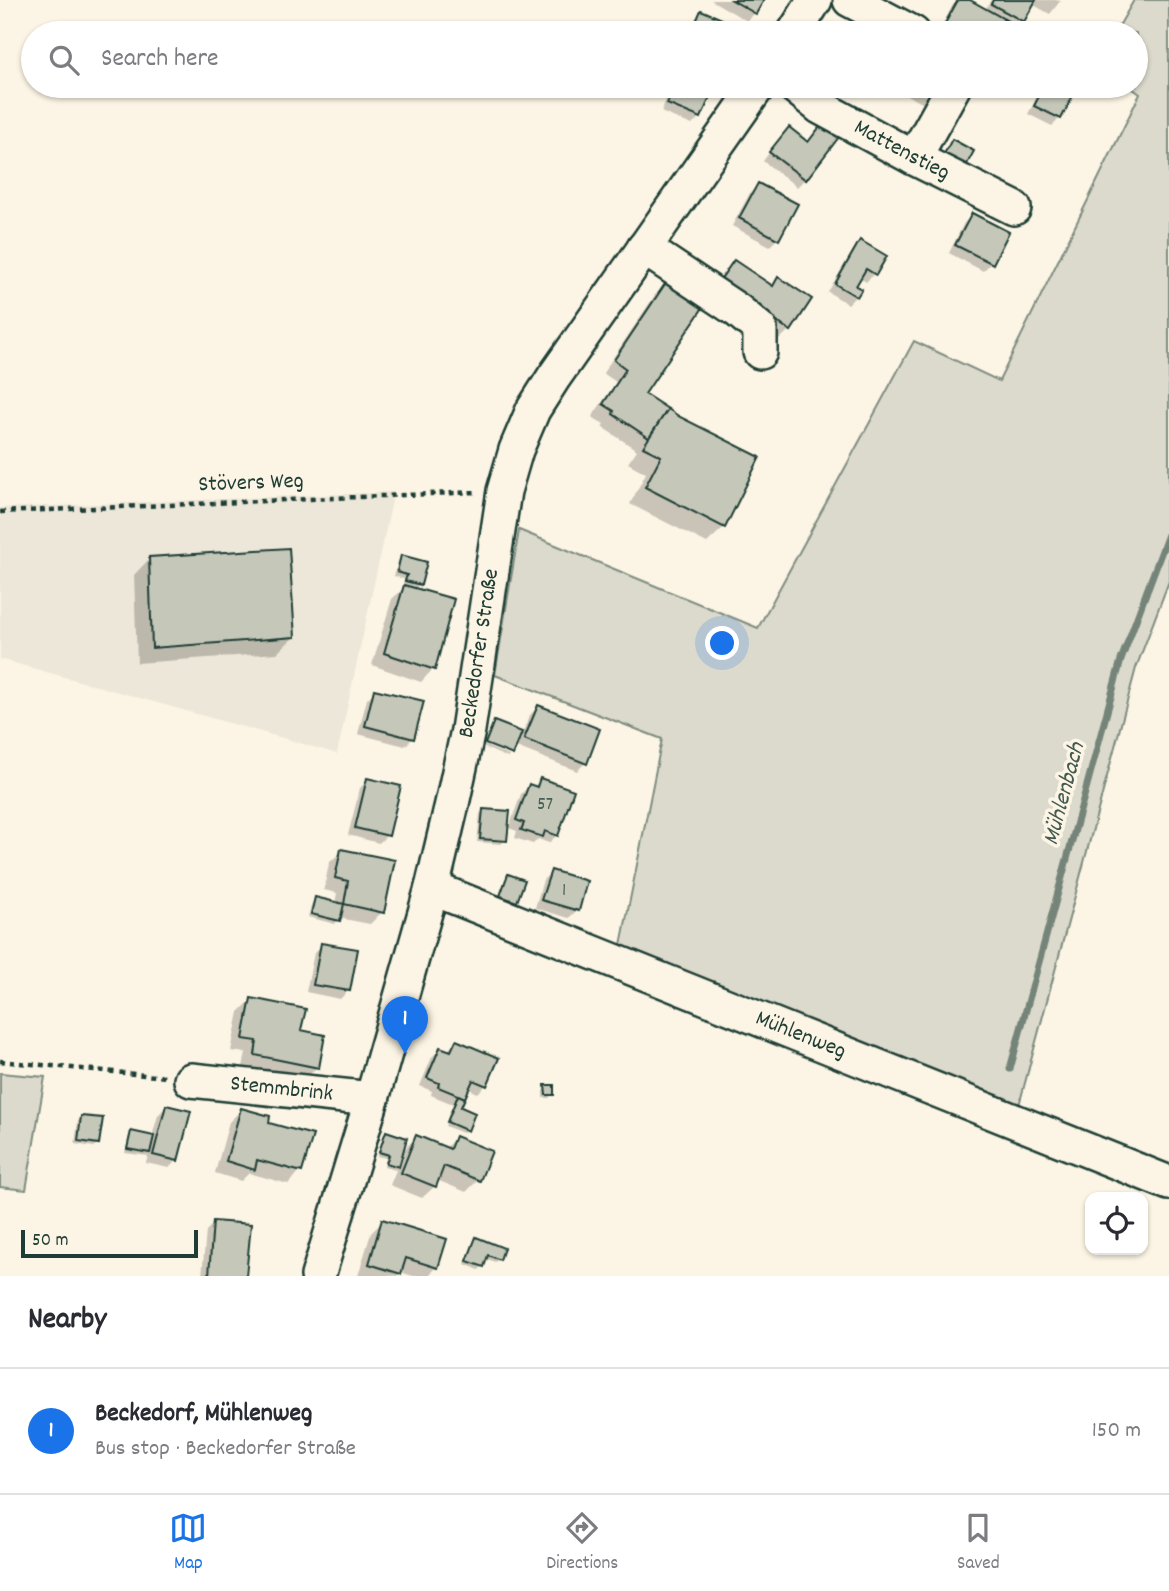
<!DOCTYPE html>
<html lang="en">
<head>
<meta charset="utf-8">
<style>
  :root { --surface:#fff; --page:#f7f7f7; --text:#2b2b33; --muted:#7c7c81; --line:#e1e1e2; --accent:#1a73e8 }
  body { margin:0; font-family:Dekko,sans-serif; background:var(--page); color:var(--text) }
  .controls { position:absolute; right:21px; bottom:21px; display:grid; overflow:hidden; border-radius:14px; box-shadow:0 2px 5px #0004 }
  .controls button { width:63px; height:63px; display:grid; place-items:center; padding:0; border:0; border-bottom:2px solid var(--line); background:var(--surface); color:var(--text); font:35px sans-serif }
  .scale { position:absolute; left:21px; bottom:18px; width:177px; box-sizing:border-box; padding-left:7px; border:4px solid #1f3d34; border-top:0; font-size:19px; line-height:24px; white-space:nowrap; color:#1f3d34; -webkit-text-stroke:5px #fcf5e5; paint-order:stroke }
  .you { position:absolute; left:723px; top:644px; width:24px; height:24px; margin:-18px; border:5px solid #fff; border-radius:50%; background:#1a73e8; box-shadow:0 0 0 10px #1a73e833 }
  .badge { display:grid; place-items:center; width:46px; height:46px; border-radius:50%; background:var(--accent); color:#fff; font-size:23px; font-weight:700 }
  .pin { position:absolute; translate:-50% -58px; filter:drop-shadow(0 2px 4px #0008) }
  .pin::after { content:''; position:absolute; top:37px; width:24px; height:21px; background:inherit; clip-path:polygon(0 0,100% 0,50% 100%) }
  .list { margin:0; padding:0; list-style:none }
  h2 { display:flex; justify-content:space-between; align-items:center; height:91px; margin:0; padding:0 28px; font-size:30px }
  h2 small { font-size:23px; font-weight:400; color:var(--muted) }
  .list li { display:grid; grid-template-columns:46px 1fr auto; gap:21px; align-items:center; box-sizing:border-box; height:126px; padding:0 28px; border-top:2px solid var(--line) }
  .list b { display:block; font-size:26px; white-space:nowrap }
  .list p { margin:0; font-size:23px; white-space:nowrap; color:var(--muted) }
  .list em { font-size:23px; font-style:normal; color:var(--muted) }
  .icon { flex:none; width:38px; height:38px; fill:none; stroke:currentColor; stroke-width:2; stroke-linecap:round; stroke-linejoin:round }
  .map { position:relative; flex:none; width:1169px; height:1276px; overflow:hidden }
  .search { position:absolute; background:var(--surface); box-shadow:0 2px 5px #0004; left:21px; right:21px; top:21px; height:77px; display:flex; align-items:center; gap:18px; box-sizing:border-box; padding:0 24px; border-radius:38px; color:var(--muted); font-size:26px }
  .sheet { height:217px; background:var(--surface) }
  nav { display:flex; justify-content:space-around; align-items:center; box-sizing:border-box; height:98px; border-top:2px solid var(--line); background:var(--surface); font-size:19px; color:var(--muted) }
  nav a { display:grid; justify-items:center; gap:4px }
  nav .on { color:var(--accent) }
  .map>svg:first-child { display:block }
</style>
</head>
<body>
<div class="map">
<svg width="1169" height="1276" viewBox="0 0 1169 1276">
  <rect width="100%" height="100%" fill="#fcf5e5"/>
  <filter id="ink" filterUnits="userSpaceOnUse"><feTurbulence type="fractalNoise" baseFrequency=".0143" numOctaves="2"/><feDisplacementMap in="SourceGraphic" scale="14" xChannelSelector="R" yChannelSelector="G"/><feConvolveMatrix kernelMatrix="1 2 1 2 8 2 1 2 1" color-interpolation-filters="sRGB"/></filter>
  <g filter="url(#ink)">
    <path fill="#ece7d8" d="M394 492 337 754 290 740 0 659V508Z"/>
    <g fill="#dcdacc" stroke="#7e8c80" stroke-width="2">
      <path d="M1134 0H1169V581L1136 668 1018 1109 619 955 662 739 495 675 519 530 758 628 914 341 999 381 1140 94 1129 86H1136V33H1115Z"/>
      <path d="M0 1073 45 1077 26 1190 0 1187Z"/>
    </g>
    <g fill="#0003">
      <path d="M711 0H762L755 13 747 21Z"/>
      <path d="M959 0H966L985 10 991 0H1061L1050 14 1032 4 1023 21 1016 27 1022 31 1020 33H938L953 5Z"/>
      <path d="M702 12 734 26 731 33H688L694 20Z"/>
      <path d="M672 86H713L700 117 692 125 661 112Z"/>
      <path d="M889 86H908L930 98 924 104Z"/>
      <path d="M1043 86H1076L1060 118 1052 126 1028 114Z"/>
      <path d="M781 137 807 144 836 137 805 179 797 187 763 161Z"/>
      <path d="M758 185 778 238 770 246 732 226 750 193Z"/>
      <path d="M972 215 991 263 983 271 949 253 964 223Z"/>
      <path d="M861 243 874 274 866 282 859 277 853 286 856 296 848 304 828 292 853 250Z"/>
      <path d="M734 262 772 287 779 280 809 300 789 330 777 342 707 296 722 274Z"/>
      <path d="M667 283 643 394 724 527 707 543 630 504 646 473 628 463 637 450 602 427 604 424 592 417 616 382 603 373 655 295Z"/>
      <path d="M402 557 419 584 414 590 433 669 421 682 372 665 392 599 407 585 403 584 404 579 394 576 398 561Z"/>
      <path d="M150 558 294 637 277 653 137 663 134 575Z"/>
      <path d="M375 691 413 738 405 746 358 734 367 699Z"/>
      <path d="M538 707 598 730 585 763 577 771 514 746 512 753 485 742 491 727 495 723 522 734 530 715Z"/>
      <path d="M484 745 509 756 508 758 483 747Z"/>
      <path d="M368 780 387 835 379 843 348 835 360 788Z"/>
      <path d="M540 780 557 835 549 843 538 839 533 844 515 838 517 831 509 828 521 794 529 786 533 787Z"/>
      <path d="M483 810 505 840 501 844 477 842 480 814Z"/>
      <path d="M342 851 382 912 370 924 339 918 335 924 308 917 312 903 315 899 335 904 337 893 324 890 329 863Z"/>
      <path d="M551 872 577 910 569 918 535 908 543 880Z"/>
      <path d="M509 876 516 901 512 905 498 899 505 879Z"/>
      <path d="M322 945 348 991 340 999 306 992 314 953Z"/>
      <path d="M251 1000 299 1032 317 1067 305 1079 243 1067 246 1053 231 1051 239 1012Z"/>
      <path d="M456 1042 486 1085 478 1093 469 1089 459 1108 467 1130 463 1133 445 1126 453 1104 431 1095 432 1091 420 1086 432 1057 440 1049 448 1050Z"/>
      <path d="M546 1087 552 1094 549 1098H543V1091Z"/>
      <path d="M166 1107 177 1160 169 1168 146 1163 148 1156 125 1153 129 1136 132 1133 152 1137 158 1115Z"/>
      <path d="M241 1110 267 1124 300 1171 288 1184 249 1173 241 1181 215 1173 229 1122Z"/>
      <path d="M82 1117 98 1143 94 1147 75 1144 78 1121Z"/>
      <path d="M386 1133 401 1153 416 1137 444 1149 455 1138 478 1180 466 1192 437 1180 435 1186 422 1198 390 1185 396 1170 384 1167 386 1158 377 1156 383 1136Z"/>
      <path d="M383 1221 437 1267 428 1276H413L400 1272 397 1276H358L371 1233Z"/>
      <path d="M214 1223 249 1226 244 1276H202L206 1231Z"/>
      <path d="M477 1239 498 1259 495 1262 485 1258 482 1266 479 1270 465 1264 473 1242Z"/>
    </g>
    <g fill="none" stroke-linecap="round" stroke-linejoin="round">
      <path stroke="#758479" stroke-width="7" d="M1010 1069 1121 660 1169 532"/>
    </g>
    <g fill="#c5c7b9" stroke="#1f3d34" stroke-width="2">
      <path d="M732 0H764L756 14Z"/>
      <path d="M958 0H970L1004 19 996 33H955L943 27Z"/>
      <path d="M993 0H1036L1024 22 991 4Z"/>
      <path d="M701 10 736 25 733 33H691Z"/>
      <path d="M1004 19 1024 30 1022 33H996Z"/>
      <path d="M650 22 674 33H645Z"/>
      <path d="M675 86H715L701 118 667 104Z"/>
      <path d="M916 86H939L933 97 915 87Z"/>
      <path d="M1044 86H1078L1061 119 1034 106Z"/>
      <path d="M822 124 839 137 806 180 769 152 789 127 808 142Z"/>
      <path d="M952 139 974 151 965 168 943 156Z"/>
      <path d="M758 183 798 204 779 240 739 218Z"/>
      <path d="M972 213 1009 232 993 264 955 245Z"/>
      <path d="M860 240 887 256 876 275 866 269 856 286 862 289 857 297 835 284Z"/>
      <path d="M734 260 773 286 778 277 812 299 791 331 718 283Z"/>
      <path d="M667 281 704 306 645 394 668 409 649 438 613 414 614 411 603 404 626 369 614 360Z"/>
      <path d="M668 409 680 417 760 457 725 528 645 487 661 456 643 447Z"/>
      <path d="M289 548 295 637 152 648 149 557Z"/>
      <path d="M401 555 427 562 421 585 405 581 407 575 397 572Z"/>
      <path d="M404 585 454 599 435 670 384 653Z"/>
      <path d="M374 689 424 701 414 739 365 726Z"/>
      <path d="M538 705 600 729 587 764 524 739Z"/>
      <path d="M494 721 522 732 513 755 485 744Z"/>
      <path d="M367 778 401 786 389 836 355 828Z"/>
      <path d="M540 778 574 790 558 836 545 831 543 837 521 830 524 823 516 820 529 784 537 787Z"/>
      <path d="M483 809 510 811 507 841 480 839Z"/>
      <path d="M341 849 395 860 384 913 344 904 348 881 335 878Z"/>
      <path d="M551 870 587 881 579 911 541 900Z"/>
      <path d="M508 874 525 880 517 902 500 896Z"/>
      <path d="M315 897 344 904 340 921 311 914Z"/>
      <path d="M321 943 358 949 350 991 313 985Z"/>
      <path d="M251 998 306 1009 301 1030 325 1035 319 1068 255 1055 257 1041 243 1039Z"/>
      <path d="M456 1040 499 1058 487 1086 473 1080 465 1098 438 1087 439 1083 427 1078 440 1047 451 1051Z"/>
      <path d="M545 1085H554V1095H546Z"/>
      <path d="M458 1095 465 1098 461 1107 475 1113 468 1131 447 1122Z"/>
      <path d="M166 1105 191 1111 178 1161 153 1155Z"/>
      <path d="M241 1108 270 1116 269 1123 313 1135 302 1172 257 1160 255 1170 226 1161Z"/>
      <path d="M81 1116 103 1118 99 1144 78 1141Z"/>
      <path d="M131 1131 154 1136 150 1153 127 1149Z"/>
      <path d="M386 1131 407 1138 399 1167 386 1163 389 1155 379 1152Z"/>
      <path d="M416 1135 450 1149 455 1136 492 1151 480 1181 444 1166 436 1187 401 1173Z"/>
      <path d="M382 1219 447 1239 438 1268 406 1258 401 1274 369 1264Z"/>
      <path d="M213 1221 251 1224 246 1276 209 1275Z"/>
      <path d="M476 1237 504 1248 500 1260 488 1255 484 1267 467 1261Z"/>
    </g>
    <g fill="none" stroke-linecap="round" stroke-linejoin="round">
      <defs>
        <g id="minor">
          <path d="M850 0 913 33"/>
          <path d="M794 33 815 0"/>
          <path id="s1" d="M794 86 820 107 914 158 1014 208"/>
          <path d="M914 158 954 86"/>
          <path d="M644 248 737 310 760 329V352"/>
          <path id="s2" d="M432 888 1169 1183"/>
          <path id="s3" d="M191 1080 372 1099"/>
          <path id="s4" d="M318 1276 372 1099 432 888 452 804 468 730 504 491 516 450 533 410 554 377 758 86"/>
        </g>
      </defs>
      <use href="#minor" stroke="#1f3d34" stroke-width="38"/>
      <g stroke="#1f3d34" stroke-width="4.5" stroke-dasharray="5 5" stroke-linecap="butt">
        <path d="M0 512 478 492"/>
        <path d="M0 1061 166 1077"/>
      </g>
      <use href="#minor" stroke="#fcf5e5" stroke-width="33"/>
    </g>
  </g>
  <g text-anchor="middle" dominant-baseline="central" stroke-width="7" stroke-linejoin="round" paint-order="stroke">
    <g font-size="19" fill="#486055">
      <text x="545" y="805">57</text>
      <text x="564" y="891">1</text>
    </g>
    <g font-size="23" fill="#1f3d34" stroke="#fcf5e5">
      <text stroke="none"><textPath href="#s1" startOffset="126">Mattenstieg</textPath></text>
      <text transform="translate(251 484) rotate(-2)">Stövers Weg</text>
      <text stroke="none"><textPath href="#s4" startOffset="644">Beckedorfer Straße</textPath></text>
      <text stroke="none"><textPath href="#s2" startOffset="397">Mühlenweg</textPath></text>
      <text stroke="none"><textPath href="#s3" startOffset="91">Stemmbrink</textPath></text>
    </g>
    <g font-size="24" font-style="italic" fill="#435a51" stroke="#fcf5e5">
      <text transform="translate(1065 794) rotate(-75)">Mühlenbach</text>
    </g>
  </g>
</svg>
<div class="controls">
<button><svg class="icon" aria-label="locate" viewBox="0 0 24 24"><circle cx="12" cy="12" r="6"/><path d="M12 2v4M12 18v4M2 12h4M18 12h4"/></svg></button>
</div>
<div class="scale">50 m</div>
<div class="you"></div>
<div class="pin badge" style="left:405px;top:1054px">1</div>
<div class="search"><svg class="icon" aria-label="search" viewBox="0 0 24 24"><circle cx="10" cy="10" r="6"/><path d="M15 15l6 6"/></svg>Search here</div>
</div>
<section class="sheet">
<h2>Nearby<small></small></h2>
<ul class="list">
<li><span class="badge">1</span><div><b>Beckedorf, Mühlenweg</b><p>Bus stop · Beckedorfer Straße</p></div><em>150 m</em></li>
</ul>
</section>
<nav>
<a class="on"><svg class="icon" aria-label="map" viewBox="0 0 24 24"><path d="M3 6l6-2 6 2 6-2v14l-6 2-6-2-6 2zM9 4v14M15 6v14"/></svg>Map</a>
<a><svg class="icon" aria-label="directions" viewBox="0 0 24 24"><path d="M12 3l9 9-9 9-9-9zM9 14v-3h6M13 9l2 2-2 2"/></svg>Directions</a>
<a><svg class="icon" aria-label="saved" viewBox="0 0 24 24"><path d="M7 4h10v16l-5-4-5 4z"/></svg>Saved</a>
</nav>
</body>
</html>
